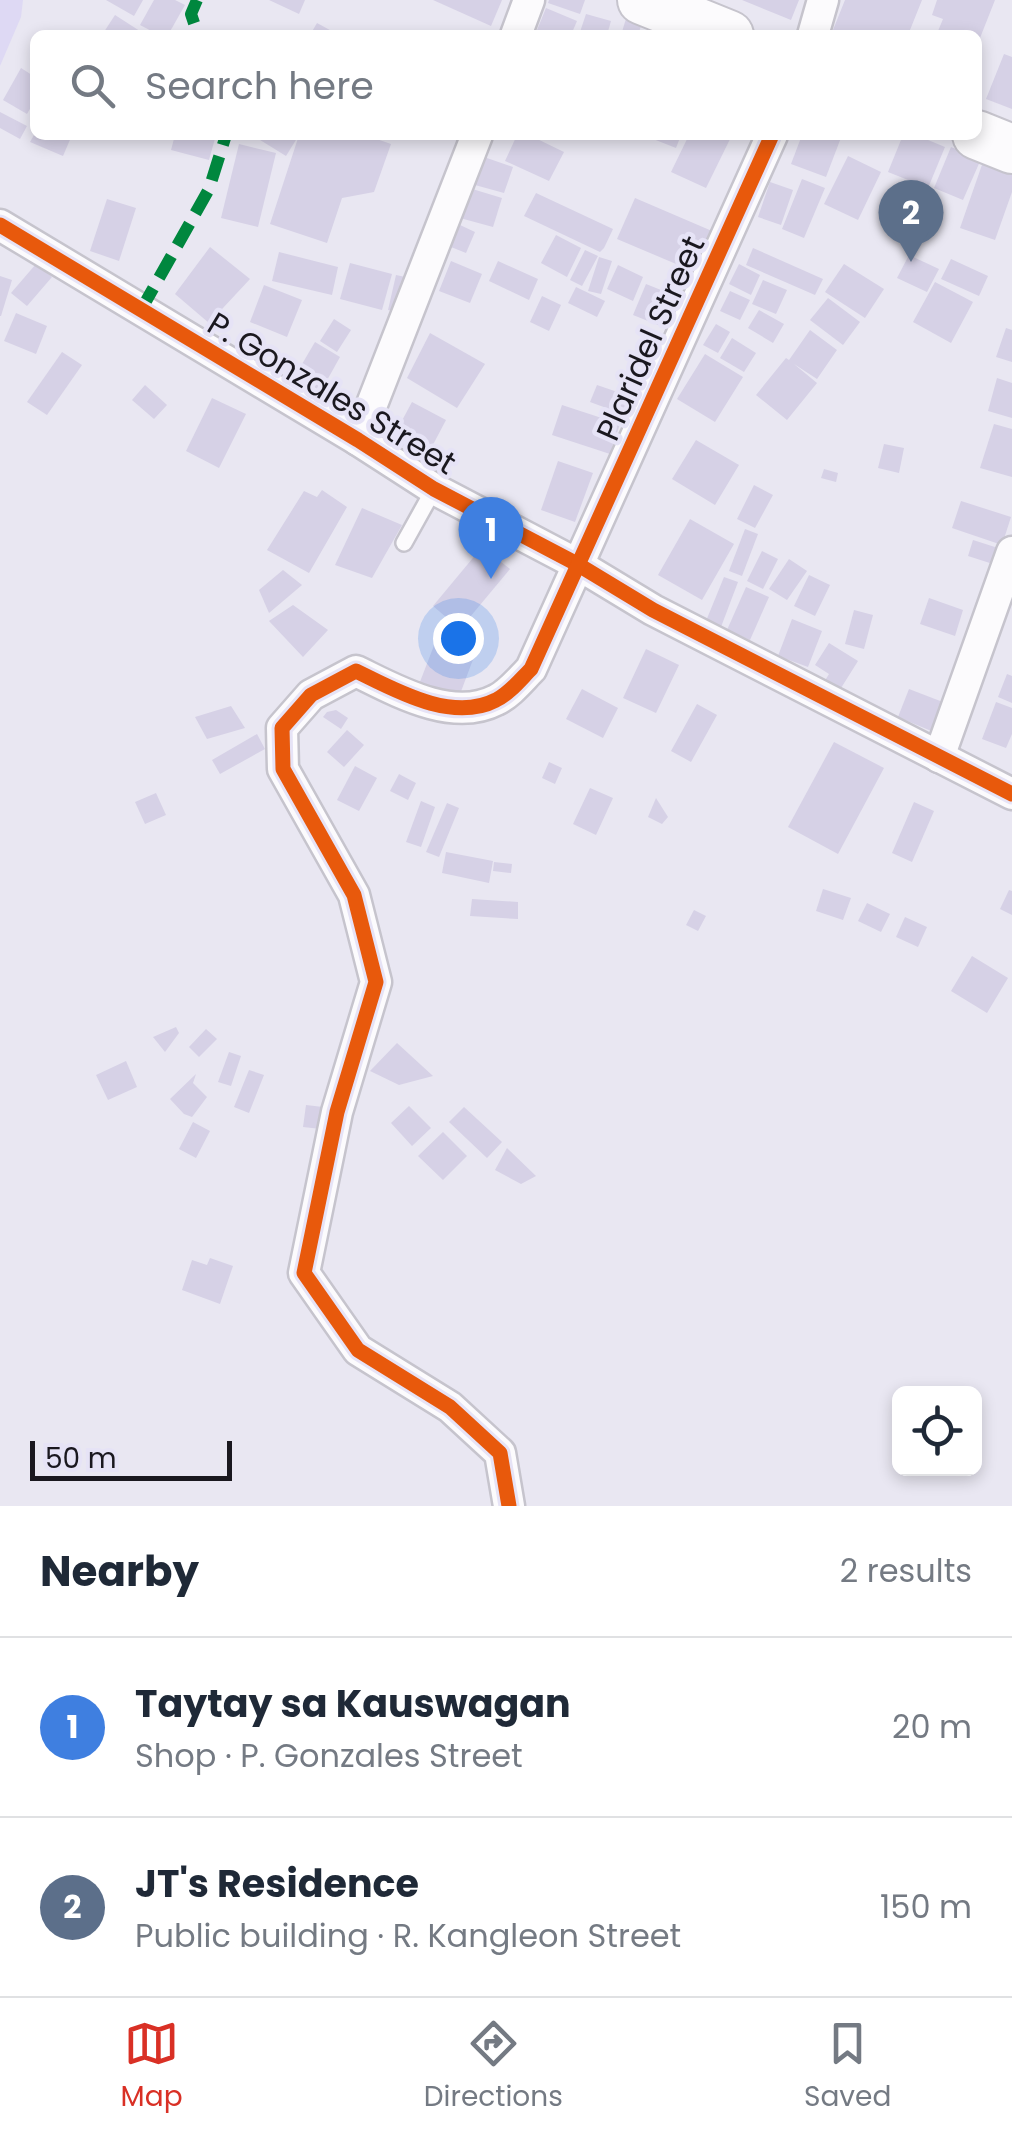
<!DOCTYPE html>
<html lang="en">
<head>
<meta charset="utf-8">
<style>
  :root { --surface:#fff; --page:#f2f2f3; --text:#1f2937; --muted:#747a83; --line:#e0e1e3; --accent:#d93025 }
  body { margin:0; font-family:Poppins,sans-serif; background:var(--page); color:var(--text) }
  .controls { position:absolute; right:30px; bottom:30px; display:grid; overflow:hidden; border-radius:15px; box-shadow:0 5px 15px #0003 }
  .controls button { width:90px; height:90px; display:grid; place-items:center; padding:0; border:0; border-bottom:2px solid var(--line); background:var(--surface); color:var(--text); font:50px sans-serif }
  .scale { position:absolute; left:30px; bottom:25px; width:202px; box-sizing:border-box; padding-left:10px; border:5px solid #1a181f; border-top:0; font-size:28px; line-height:35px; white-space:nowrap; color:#1a181f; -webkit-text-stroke:8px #e6e3f6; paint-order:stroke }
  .you { position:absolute; left:458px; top:638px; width:35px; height:35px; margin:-25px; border:8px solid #fff; border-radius:50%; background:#1a73e8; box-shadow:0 0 0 15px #1a73e833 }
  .badge { display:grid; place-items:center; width:65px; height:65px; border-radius:50%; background:var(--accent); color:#fff; font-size:32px; font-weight:700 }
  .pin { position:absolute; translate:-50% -82px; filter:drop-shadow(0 2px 5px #0008) }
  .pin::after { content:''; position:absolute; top:52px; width:35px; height:30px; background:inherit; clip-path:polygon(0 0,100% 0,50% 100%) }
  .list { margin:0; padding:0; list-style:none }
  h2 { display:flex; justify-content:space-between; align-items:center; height:130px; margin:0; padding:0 40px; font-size:42px }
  h2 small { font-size:32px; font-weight:400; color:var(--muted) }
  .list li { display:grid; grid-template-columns:65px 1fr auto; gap:30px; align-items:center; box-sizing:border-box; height:180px; padding:0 40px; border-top:2px solid var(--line) }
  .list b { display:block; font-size:38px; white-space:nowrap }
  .list p { margin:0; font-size:32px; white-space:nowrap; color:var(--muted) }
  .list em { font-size:32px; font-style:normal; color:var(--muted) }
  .icon { flex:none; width:55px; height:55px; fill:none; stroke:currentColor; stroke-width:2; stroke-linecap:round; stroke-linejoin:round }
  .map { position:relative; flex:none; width:1012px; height:1506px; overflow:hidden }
  .search { position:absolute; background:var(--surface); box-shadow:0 5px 15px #0003; left:30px; right:30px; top:30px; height:110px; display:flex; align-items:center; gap:25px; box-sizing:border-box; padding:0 35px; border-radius:15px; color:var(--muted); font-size:38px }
  .sheet { height:490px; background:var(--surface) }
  nav { display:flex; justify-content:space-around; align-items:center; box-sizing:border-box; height:140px; border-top:2px solid var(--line); background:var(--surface); font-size:28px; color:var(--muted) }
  nav a { display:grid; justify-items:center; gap:5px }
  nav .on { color:var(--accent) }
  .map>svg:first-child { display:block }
</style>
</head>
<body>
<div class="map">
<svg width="1012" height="1506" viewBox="0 0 1012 1506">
  <rect width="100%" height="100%" fill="#e9e7f2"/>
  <path fill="#ded9f4" d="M0 0H23L21 17 0 66Z"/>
  <g fill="#d6d1e6">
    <path d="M106 0H143L134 16Z"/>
    <path d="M154 0H175L185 5 168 35H159L140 25Z"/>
    <path d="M269 0H305L299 14Z"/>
    <path d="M433 0H502L491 26Z"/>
    <path d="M549 0H585L580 14 548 3Z"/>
    <path d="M742 0H799L791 20Z"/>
    <path d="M845 0H922L908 35H831Z"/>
    <path d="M937 0H995L980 38 967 33 949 35 938 31 943 19 932 15Z"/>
    <path d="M546 8 577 21 571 35H535Z"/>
    <path d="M629 9 645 14 638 35H621Z"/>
    <path d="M586 14 611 21 607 35H579Z"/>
    <path d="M115 15 146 35H102Z"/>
    <path d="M317 23 339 35H310Z"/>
    <path d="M1004 54 1012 57V109L986 99Z"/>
    <path d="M21 68 35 77V100L27 114 3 100Z"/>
    <path d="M0 112 27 126 20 139 0 128Z"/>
    <path d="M34 135H72L63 156 30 142Z"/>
    <path d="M175 135H216L209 160 171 150Z"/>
    <path d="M252 135H299L286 156Z"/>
    <path d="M299 135H365L391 144 374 192 342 198 327 243 270 224Z"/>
    <path d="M517 135H529L564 152 549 181 505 161Z"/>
    <path d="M643 135H681L676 148Z"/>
    <path d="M689 135H732L706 188 671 172Z"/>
    <path d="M802 135H842L826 177 791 164Z"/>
    <path d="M903 135H916L945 147 928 188 888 172Z"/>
    <path d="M239 144 276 153 258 227 221 218Z"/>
    <path d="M951 147 981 159 963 200 934 188Z"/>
    <path d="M848 156 881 172 858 220 824 204Z"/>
    <path d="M484 157 513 167 504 193 475 185Z"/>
    <path d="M984 159 1012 169V192L995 240 960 228Z"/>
    <path d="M802 179 825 188 804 238 782 229Z"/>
    <path d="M770 182 793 190 781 225 758 217Z"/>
    <path d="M469 188 502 198 493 227 460 218Z"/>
    <path d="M536 193 613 229 604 248 600 252 524 216Z"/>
    <path d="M635 198 712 231 695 272 617 239Z"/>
    <path d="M107 199 136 208 119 261 90 251Z"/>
    <path d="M460 225 475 232 466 253 451 247Z"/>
    <path d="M556 235 581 248 567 277 541 263Z"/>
    <path d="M210 247 250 279 209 323 175 294Z"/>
    <path d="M753 248 823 279 815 295 746 265Z"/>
    <path d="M585 250 598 256 582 286 570 280Z"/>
    <path d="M279 252 338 267 332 295 272 281Z"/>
    <path d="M909 255 939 269 927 292 897 278Z"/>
    <path d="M599 257 612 261 601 294 588 291Z"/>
    <path d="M951 259 988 276 979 296 941 279Z"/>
    <path d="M451 261 482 274 470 303 439 291Z"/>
    <path d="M498 261 538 279 529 300 489 281Z"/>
    <path d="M350 263 392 274 382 310 340 299Z"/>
    <path d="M36 264 52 277 27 306 11 293Z"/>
    <path d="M739 264 760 275 751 295 729 284Z"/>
    <path d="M844 264 884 289 865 318 825 292Z"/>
    <path d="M618 265 643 277 633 301 607 289Z"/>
    <path d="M396 275 410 278 402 313 388 310Z"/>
    <path d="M0 276 12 280 1 316H0Z"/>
    <path d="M763 280 787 290 776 314 752 304Z"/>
    <path d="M935 282 973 302 951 343 913 322Z"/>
    <path d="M646 284 686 300 673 331 633 315Z"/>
    <path d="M264 285 302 300 287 337 250 322Z"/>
    <path d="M576 287 605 301 597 317 568 303Z"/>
    <path d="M730 291 750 300 740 320 720 311Z"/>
    <path d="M542 296 561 305 549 331 530 322Z"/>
    <path d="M828 298 860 322 843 345 810 320Z"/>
    <path d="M759 310 784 324 773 343 748 328Z"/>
    <path d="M16 313 47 326 36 354 4 341Z"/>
    <path d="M334 319 351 330 337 352 320 341Z"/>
    <path d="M716 324 730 332 718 353 703 345Z"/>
    <path d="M1006 328 1012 330V362L996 357Z"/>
    <path d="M810 330 837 350 817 379 794 364 817 383 787 420 756 395 786 358 789 360Z"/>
    <path d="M430 333 485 364 457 408 407 378Z"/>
    <path d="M732 338 756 353 744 372 720 358Z"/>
    <path d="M315 342 340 357 321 391 295 376Z"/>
    <path d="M62 352 82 365 47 415 27 402Z"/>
    <path d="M705 354 743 377 715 422 677 399Z"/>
    <path d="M997 378 1012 383V418L988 411Z"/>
    <path d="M145 385 167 405 154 419 132 400Z"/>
    <path d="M597 385 638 399 631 417 590 402Z"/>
    <path d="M212 398 246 414 219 468 186 451Z"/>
    <path d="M412 402 446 420 426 458 391 441Z"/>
    <path d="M562 405 620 424 610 454 552 435Z"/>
    <path d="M994 424 1012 429V477L980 468Z"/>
    <path d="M696 440 739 465 715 505 672 479Z"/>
    <path d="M884 444 904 448 899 473 878 468Z"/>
    <path d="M558 461 593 473 575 522 541 510Z"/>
    <path d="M824 469 838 473 836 482 821 478Z"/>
    <path d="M754 485 773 495 755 528 737 519Z"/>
    <path d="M322 490 347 507 309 573 267 550 304 491 317 497Z"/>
    <path d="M961 501 1011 517 1002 545 952 528Z"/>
    <path d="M362 508 402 525 372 578 335 565Z"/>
    <path d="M690 519 734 544 702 600 658 575Z"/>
    <path d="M745 529 758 534 742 576 729 571Z"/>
    <path d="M973 540 998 548 993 564 968 556Z"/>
    <path d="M482 547 510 569 460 629 433 606Z"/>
    <path d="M762 551 778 559 763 589 747 581Z"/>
    <path d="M789 559 807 571 787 600 769 589Z"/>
    <path d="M283 570 302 585 269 613 259 590Z"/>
    <path d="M809 575 830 585 815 616 794 606Z"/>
    <path d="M724 577 738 582 721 627 706 621Z"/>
    <path d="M746 587 769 597 750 640 727 630Z"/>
    <path d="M929 598 963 610 955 636 920 624Z"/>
    <path d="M293 605 328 630 303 657 269 621Z"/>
    <path d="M854 610 873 615 864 649 845 644Z"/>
    <path d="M792 619 822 631 808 667 778 656Z"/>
    <path d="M438 635 477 649 457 702 418 687Z"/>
    <path d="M829 643 858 661 836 696 821 687 829 674 815 665Z"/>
    <path d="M646 649 679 665 656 713 623 698Z"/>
    <path d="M1007 674 1012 676V703L998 697Z"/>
    <path d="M582 689 618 708 603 738 566 719Z"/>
    <path d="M909 689 948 704 936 733 898 717Z"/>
    <path d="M996 702 1012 708V734L1006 748 982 739Z"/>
    <path d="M697 704 717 715 691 762 671 751Z"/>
    <path d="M231 706 245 728 207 739 195 717Z"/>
    <path d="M336 710 348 718 341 729 323 717 327 712Z"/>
    <path d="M347 730 364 745 344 767 327 752Z"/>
    <path d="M257 734 265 749 220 774 212 760Z"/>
    <path d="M834 742 884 768 838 854 788 827Z"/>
    <path d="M549 762 562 768 555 784 542 778Z"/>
    <path d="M355 766 377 778 359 811 337 800Z"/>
    <path d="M399 774 416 783 408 800 390 791Z"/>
    <path d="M590 788 613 798 596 835 573 824Z"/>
    <path d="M156 793 166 815 145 824 135 802Z"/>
    <path d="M656 798 668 817 662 824 648 817Z"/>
    <path d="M421 801 435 807 421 847 406 842Z"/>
    <path d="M914 802 934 811 912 862 892 853Z"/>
    <path d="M447 803 459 808 439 857 426 852Z"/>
    <path d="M446 852 493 861 489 883 442 873Z"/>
    <path d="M494 862 512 864 511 873 493 871Z"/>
    <path d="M823 889 851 898 843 920 816 911Z"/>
    <path d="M1009 890 1012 891V915L1000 909Z"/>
    <path d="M472 899 518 902V919L470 916Z"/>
    <path d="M867 903 890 914 881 932 858 921Z"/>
    <path d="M694 910 706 916 698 931 686 925Z"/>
    <path d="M905 917 927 927 918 947 896 937Z"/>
    <path d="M972 956 1008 978 987 1013 951 991Z"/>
    <path d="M176 1027 179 1033 165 1052 153 1037Z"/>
    <path d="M206 1029 217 1039 199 1057 189 1047Z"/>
    <path d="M397 1043 433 1076 399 1085 370 1071Z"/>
    <path d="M229 1052 241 1056 231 1086 218 1082Z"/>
    <path d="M126 1061 137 1087 108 1100 96 1075Z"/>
    <path d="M249 1070 264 1075 249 1113 234 1107Z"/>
    <path d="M196 1074 193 1083 207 1097 192 1117 184 1114 170 1099Z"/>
    <path d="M306 1105 323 1107 321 1129 303 1127Z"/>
    <path d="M409 1106 431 1128 412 1146 391 1123Z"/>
    <path d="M464 1107 502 1142 487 1158 449 1122Z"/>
    <path d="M193 1122 210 1131 196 1158 179 1149Z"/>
    <path d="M443 1132 467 1156 443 1180 418 1156Z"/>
    <path d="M507 1148 536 1176 521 1184 495 1170Z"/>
    <path d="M210 1258 233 1266 220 1304 182 1290 192 1260 207 1265Z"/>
  </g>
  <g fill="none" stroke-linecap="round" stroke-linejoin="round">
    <defs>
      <path id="service" d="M404 543 434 489"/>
      <g id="minor">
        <path d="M516 35 529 0"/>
        <path d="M813 35 823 0"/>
        <path d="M0 225 358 440 434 489 577 564 653 610 1012 794"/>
        <path d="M358 440 477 135"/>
        <path d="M939 757 1012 552"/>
        <path d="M509 1506 500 1453 450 1407 358 1350 304 1273 337 1112 376 982 354 895 283 769 282 728 311 695 356 671C395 690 452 723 496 700 509 694 521 679 531 669L772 135"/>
      </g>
      <g id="primary">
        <path d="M642 0 729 35"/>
        <path d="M977 135 1012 149"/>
      </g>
    </defs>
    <use href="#service" stroke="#c6c4cd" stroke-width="20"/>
    <use href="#minor" stroke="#c6c4cd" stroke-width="35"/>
    <use href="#primary" stroke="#c6c4cd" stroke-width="52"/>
    <use href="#service" stroke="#fcfbfd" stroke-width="15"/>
    <use href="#minor" stroke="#fcfbfd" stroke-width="30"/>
    <use href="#primary" stroke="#fcfbfd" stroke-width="48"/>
    <g stroke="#00873e" stroke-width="12" stroke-dasharray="25 12" stroke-linecap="butt">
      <path d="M197 0 191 14 198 35"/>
      <path d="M141 310 209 189 226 135"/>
    </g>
    <defs>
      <g id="cycleway">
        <path d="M0 225 358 440 434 489 577 564 653 610 1012 794"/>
        <path d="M509 1506 500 1453 450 1407 358 1350 304 1273 337 1112 376 982 354 895 283 769 282 728 311 695 356 671C395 690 452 723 496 700 509 694 521 679 531 669L772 135"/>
      </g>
    </defs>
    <use href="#cycleway" stroke="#e6e3f6" stroke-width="21"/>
    <use href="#cycleway" stroke="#e8590c" stroke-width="15"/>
  </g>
  <g text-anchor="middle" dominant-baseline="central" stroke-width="9" stroke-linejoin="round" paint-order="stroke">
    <g font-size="32" fill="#1a181f" stroke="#e6e3f6">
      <text transform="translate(650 338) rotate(-66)">Plaridel Street</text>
      <text transform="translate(332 393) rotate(31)">P. Gonzales Street</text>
    </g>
  </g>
</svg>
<div class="controls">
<button><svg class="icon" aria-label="locate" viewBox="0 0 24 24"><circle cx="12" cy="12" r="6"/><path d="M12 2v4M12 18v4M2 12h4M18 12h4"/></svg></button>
</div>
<div class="scale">50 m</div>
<div class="you"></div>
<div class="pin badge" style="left:491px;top:579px;background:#3f7fe0">1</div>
<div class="pin badge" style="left:911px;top:262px;background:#5c6f8a">2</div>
<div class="search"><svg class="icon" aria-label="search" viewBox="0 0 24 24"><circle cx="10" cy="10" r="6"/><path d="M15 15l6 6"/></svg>Search here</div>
</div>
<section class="sheet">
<h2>Nearby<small>2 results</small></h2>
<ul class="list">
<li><span class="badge" style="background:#3f7fe0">1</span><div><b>Taytay sa Kauswagan</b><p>Shop · P. Gonzales Street</p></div><em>20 m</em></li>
<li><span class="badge" style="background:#5c6f8a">2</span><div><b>JT's Residence</b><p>Public building · R. Kangleon Street</p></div><em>150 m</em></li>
</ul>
</section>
<nav>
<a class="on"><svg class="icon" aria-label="map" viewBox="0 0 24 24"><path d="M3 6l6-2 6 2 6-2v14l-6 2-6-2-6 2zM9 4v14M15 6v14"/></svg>Map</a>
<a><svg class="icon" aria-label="directions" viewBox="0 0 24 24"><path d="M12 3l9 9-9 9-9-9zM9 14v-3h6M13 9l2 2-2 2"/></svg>Directions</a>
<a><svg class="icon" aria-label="saved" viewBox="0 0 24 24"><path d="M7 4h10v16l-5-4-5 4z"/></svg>Saved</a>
</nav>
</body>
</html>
